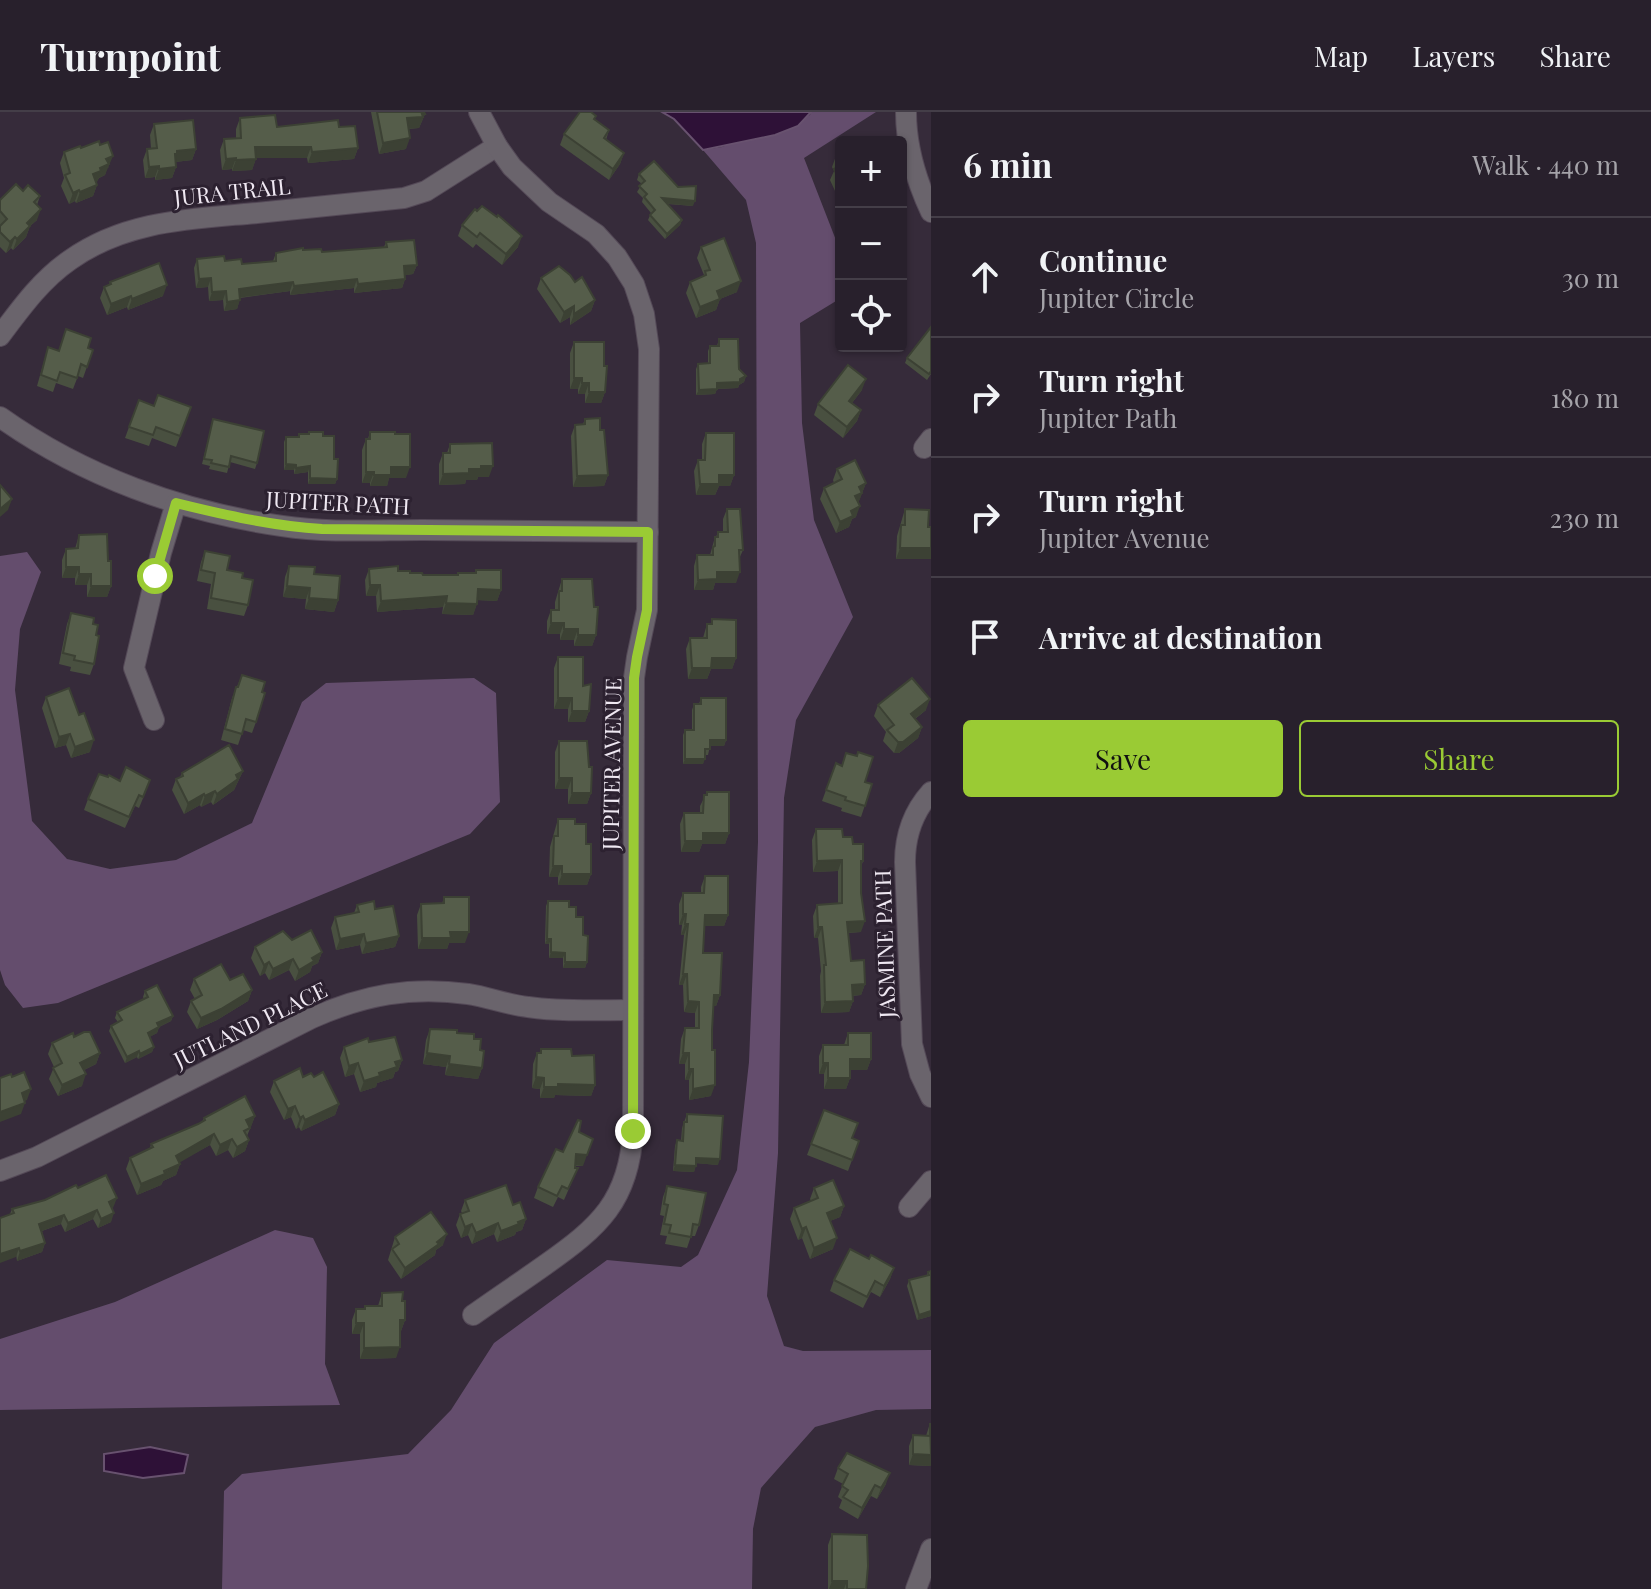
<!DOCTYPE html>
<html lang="en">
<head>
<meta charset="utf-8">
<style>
  :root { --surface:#28202c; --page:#342d38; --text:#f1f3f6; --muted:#a5a3a9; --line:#443e48; --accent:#9acb34 }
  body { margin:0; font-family:"Playfair Display",serif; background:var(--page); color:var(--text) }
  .controls { position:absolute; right:24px; top:24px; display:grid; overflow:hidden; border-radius:8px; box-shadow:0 2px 6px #0004 }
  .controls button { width:72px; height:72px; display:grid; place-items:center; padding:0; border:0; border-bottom:2px solid var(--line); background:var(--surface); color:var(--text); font:40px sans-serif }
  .stop { position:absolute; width:24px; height:24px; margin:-18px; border:6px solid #9acb34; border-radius:50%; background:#fff }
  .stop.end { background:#9acb34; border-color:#fff; box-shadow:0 2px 8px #0008 }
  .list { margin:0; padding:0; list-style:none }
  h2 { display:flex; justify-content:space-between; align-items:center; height:104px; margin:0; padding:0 32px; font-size:34px }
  h2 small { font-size:26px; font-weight:400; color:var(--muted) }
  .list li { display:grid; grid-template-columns:52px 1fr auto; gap:24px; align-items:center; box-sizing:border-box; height:120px; padding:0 32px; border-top:2px solid var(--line) }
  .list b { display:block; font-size:30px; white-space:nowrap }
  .list p { margin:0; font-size:26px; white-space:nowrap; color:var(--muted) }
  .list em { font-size:26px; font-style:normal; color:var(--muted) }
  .actions { display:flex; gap:16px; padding:24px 32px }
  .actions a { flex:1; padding:18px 0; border:2px solid var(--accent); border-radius:8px; text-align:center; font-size:28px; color:var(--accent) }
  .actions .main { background:var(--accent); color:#111 }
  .icon { flex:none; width:44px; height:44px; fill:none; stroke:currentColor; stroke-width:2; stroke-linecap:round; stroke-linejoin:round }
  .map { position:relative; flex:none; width:931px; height:1477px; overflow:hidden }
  header { display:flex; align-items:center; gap:48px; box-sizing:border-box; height:112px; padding:0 40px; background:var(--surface); border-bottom:2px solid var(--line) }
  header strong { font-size:38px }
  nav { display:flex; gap:44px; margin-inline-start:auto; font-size:28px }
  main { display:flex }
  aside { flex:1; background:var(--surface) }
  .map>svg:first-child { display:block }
</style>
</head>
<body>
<header>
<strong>Turnpoint</strong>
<nav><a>Map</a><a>Layers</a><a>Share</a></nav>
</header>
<main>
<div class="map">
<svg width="931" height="1477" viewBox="0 0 931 1477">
  <rect width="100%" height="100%" fill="#362b3a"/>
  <g fill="#644d6d">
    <path d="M811 0H876L804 46 841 141V186L800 211 802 311 814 408 853 505 796 608 784 686 778 1041 767 1184 784 1234 803 1239 931 1238V1297L876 1298 815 1315 761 1376 753 1417 752 1477H222L224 1379 242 1362 408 1342 451 1298 494 1231 607 1148 681 1155 698 1143 737 1058 749 950 758 730 756 131 746 88 703 38 722 35 810 3Z"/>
    <path d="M27 440 41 460 20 517 15 578 32 709 67 747 110 757 176 748 252 711 302 590 326 571 474 566 496 581 500 690 470 722 58 891 23 896 5 873 0 858V444Z"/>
    <path d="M275 1118 313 1126 327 1155 325 1252 340 1293 0 1298V1227L115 1190Z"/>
  </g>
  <g fill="#2e1137" stroke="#68526f" stroke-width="2">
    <path d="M662 0H811L798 14 775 23 703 38 674 7Z"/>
    <path d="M150 1335 188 1343 184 1361 143 1366 104 1359V1342Z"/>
  </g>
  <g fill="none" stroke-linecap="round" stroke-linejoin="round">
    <defs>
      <g id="minor">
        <path d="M906 0C906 36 916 68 931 100"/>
        <path d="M0 224C21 196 41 168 70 148 126 108 192 107 257 101 306 96 355 91 404 86L426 79 497 34"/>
        <path d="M0 305C83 364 182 400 282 414 328 421 376 418 422 418 498 419 573 419 648 420"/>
        <path d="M924 336 931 327"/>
        <path d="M154 608 134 556 161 441 176 391"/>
        <path d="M931 680C913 700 905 724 905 750L912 932 920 962 931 985"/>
        <path d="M0 1059 37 1045 312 906C364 883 411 874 468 882 488 885 508 893 528 895 563 900 598 898 633 898"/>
        <path d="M909 1095 931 1069"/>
        <path d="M473 1203C497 1186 521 1170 545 1153 599 1115 629 1089 633 1019L634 566 637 545 647 498 649 237 644 202 634 172 617 145 596 122 549 90 512 55 497 34 479 0"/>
        <path d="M916 1477 931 1437"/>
      </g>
    </defs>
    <use href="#minor" stroke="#544957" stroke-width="22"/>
    <use href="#minor" stroke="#6a646c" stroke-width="20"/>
  </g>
  <g fill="#495040">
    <path d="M371 0H424L425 2 419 16 408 17 406 37 379 42Z"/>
    <path d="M240 6 277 15H339L358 36 354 47 308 51 307 46H256L252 58 232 59V57L222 58 220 38 224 27H236V17Z"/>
    <path d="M595 8 609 18 606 28 624 41 620 52 609 68 560 33 564 22Z"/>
    <path d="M154 12 196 37 192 48 175 50 176 55 172 66 155 68V65L145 66 143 48 147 37H151L150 23Z"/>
    <path d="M81 36 109 55 107 56 105 63 99 66 96 70 97 73 93 84 76 91 75 89 69 92 61 74 64 66 60 51 64 40Z"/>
    <path d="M841 42V92L830 68 834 59 832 55 836 44Z"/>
    <path d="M639 62 693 94 668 92 682 108 680 113 665 127 648 108 651 101 642 90 643 86 637 80 642 72 637 68Z"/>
    <path d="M23 79 40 84 37 93V108L30 114 26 125 13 138 11 136 6 141 0 135V88Z"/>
    <path d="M462 113 518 135 502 153 476 132 473 136 458 124Z"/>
    <path d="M386 130 417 153 413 162 405 163V167L402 176 354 181V176L290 183V179L240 186 237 197 224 199 223 188 209 189 208 175 196 176 194 156 197 147 225 149 242 152 273 149 276 141 303 138 322 140 384 135Z"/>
    <path d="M701 135 737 180 720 187 716 198 696 206 686 181 690 170 703 165 704 163 697 146Z"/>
    <path d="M541 166 575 170 595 188 591 199 570 213V205L560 211 537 177Z"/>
    <path d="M110 170 163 184 128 198 127 195 107 203 100 186 104 175 109 173Z"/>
    <path d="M719 227 739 257 746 264 744 270 739 273 738 276 717 277 715 282 696 283V257L698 252 708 251V239L710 234H717Z"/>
    <path d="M574 230 605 280 601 291H585V282H578V277H570V241Z"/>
    <path d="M48 235 58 239 88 236 93 238 83 266 78 264 73 277 56 271 53 280 37 274Z"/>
    <path d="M907 246 931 262 927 268 905 251Z"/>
    <path d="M862 278 852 291 861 298 857 309 843 326 814 303 818 292Z"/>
    <path d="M139 288 154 294 191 295 176 335 152 326 149 334 125 326Z"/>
    <path d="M213 307 257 351 255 357 230 350 227 361 209 357 210 354 202 352Z"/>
    <path d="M585 307 600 318 608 363 604 374 573 375 571 324 575 313 583 312Z"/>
    <path d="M309 320 323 324 334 347 337 367 335 372H308V360L294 362V358H284V330L286 325H298L299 322H308Z"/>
    <path d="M370 320 406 366H389L387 374H370V371H362V338L366 327H368Z"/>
    <path d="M706 321 734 363 730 374H719L715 383H696L694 359 698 348H702V332Z"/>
    <path d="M450 332 489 365H478L477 368H466L465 372 439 373V352L443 341H447Z"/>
    <path d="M837 357 866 371 858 391 856 405 852 407 849 415 836 421 820 387 824 376 834 371 833 368Z"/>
    <path d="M727 397 743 438 739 447 736 471H715L713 478H694V454L697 443H710L715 425H716L718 420H723V407Z"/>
    <path d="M905 397 931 447H896L897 424Z"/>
    <path d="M79 423 108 449 111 474 107 485H87V473H75V466H62V448L66 437H75Z"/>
    <path d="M205 439 227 458 242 466 248 493 244 504 207 497 211 472 197 469 201 450Z"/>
    <path d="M289 454 314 462 338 488 334 500 305 497 306 487 283 485 285 465Z"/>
    <path d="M369 457 398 459 423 463H457L475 461 476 458 501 478 497 489 478 488 473 503 442 502 443 495 377 500 376 484H366L365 468Z"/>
    <path d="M562 467 596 523 592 534H574V528H560V522H547V509L551 498H555V490Z"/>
    <path d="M71 501 93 512 96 523 94 552 90 563 70 559 71 555 59 552 67 512Z"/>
    <path d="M712 507 736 546 732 557H711L707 567H688L686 537 690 526H703L707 512H711Z"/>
    <path d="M558 545 583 574 589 599 585 610H568V597H554V556Z"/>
    <path d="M242 563 262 580 256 610 252 621 243 618 238 633 221 628 232 586Z"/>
    <path d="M46 585 90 640 71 646 66 633 55 636 42 596Z"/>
    <path d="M701 586 726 628 724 634H710L708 643H705L703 652H683V623L685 618H692V598L694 592H699Z"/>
    <path d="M878 593 926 598 915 607 922 615 918 626 899 641H894L883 629 886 620 874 604Z"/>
    <path d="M559 629 591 681 587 692H568V677H555V640Z"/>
    <path d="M836 651 865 670 872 672 861 705 841 699 842 696 822 689Z"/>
    <path d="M243 659 234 678 213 693 211 690 201 695 200 693 184 702 172 678 176 667 180 665 182 661Z"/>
    <path d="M146 679 139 696 135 694 125 716 84 698 88 687Z"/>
    <path d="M707 680 729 721 725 732H702L699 740H681L680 712 684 701H700V694Z"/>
    <path d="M558 707 575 712 586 732 591 762 587 773H558V765H549L550 735Z"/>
    <path d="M816 717 843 725 853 732 863 749 861 755V820L848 821 851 849 865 872 861 883 852 884 853 889 849 900 821 901 820 864 821 859 818 826H814L813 804 817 793 838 791V759L813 760 812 728Z"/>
    <path d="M705 764 728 803 724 814H705L704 818 703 841 720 883 716 894H713L712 918 711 984 689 988V968H685V952H679L681 927 685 916H695V901L684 900 683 873H679L684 823H681L682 813H679V792L683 781H701V775Z"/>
    <path d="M444 785 465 831H449L447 837H418L417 803 421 792H442Z"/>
    <path d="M548 789 569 795 576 805 583 823 587 850 585 856H563V846H549V832H545L546 794Z"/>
    <path d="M357 793 399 824 395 835 362 842 360 833 336 838 331 816 335 805 354 801Z"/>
    <path d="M292 828 322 840 318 851 312 854 310 860 295 869 289 858 269 868 265 861 260 864 251 846 255 835Z"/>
    <path d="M194 867 230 868 252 878 248 889 217 908 197 917 187 900 191 889 195 887 190 878Z"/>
    <path d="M145 879 173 904 171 909 159 915 157 921 149 925 154 935 152 940 138 947 137 945 125 951 109 919 111 914 118 910 115 906 117 900 144 887 143 885Z"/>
    <path d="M430 917 457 921 474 927 480 938 482 956 478 967 445 963 446 955 423 952 426 928Z"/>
    <path d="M848 921 871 947 867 958H850V966L846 977H824V962H819V944L823 933H844Z"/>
    <path d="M74 925 100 941 96 952 84 958 82 974 58 984 49 967 54 955 48 942 52 931Z"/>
    <path d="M369 930 402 948 398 959 395 960 393 966 377 971 376 975 360 980 354 962 345 965 340 946 344 935Z"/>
    <path d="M541 937 572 944 595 973 591 984 555 983 554 986H540V977L532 976 533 952 537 941H540Z"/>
    <path d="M303 965H314L339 992 335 1003 301 1019 299 1015 296 1017 291 1005 284 1008 270 980 274 969Z"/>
    <path d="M824 998 852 1026 859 1029 848 1059 807 1043Z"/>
    <path d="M687 1002 718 1053 696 1051 694 1060 673 1059 675 1034 677 1028 681 1029 682 1016Z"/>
    <path d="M255 1004 247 1024 249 1028 245 1039 233 1046 228 1038 216 1044 210 1033 179 1050 180 1052 176 1063 163 1069 161 1073 137 1083 126 1057 130 1046 150 1036 151 1032 198 1012 202 1010 204 1006Z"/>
    <path d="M579 1020 583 1054H575V1056H578L564 1088 558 1085 553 1095 534 1086 538 1075Z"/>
    <path d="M667 1074 699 1113 695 1124H691L687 1136 665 1132 667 1124 660 1123 664 1104 660 1103 663 1085Z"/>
    <path d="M78 1076 113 1096 111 1110 98 1116 93 1107 65 1120 61 1112 42 1119 45 1131 42 1140 17 1149 10 1102 12 1097 45 1088Z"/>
    <path d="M814 1076 844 1094 840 1105 830 1109 833 1137 810 1147 802 1126 798 1128 790 1107 794 1096 811 1089 810 1087Z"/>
    <path d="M465 1088 513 1093 526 1107 522 1118 516 1120 515 1123 497 1130 494 1122 472 1132 468 1123 461 1126 456 1113 460 1102 462 1101 461 1099Z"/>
    <path d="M395 1125 443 1133 436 1138 435 1143 401 1167 388 1148Z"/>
    <path d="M869 1147 894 1156 890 1167 880 1185 871 1180 863 1196 830 1179 834 1168Z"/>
    <path d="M928 1160 931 1204 917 1208 907 1174 909 1168 927 1163Z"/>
    <path d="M382 1181 402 1189 405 1208 401 1219H400L396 1246 360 1247V1222H352V1208L356 1197H364L365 1194H378Z"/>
    <path d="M930 1311 931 1354 909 1353V1334L913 1323 926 1324Z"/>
    <path d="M838 1356 886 1372 877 1387 871 1384 858 1407 839 1396 842 1388 838 1385 843 1372 834 1367Z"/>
    <path d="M832 1422 866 1477H828V1433Z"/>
  </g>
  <g fill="#3c4134">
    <path d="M425 2 419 16 403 17 407 6Z"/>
    <path d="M410 26 406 37 379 42 383 31Z"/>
    <path d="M255 35H311L307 46H251Z"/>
    <path d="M358 36 354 47 308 51 312 40Z"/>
    <path d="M196 37 192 48 175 50V42L177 39Z"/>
    <path d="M624 41 620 52 609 68 613 57Z"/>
    <path d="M113 44 105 63 99 66 97 70 89 73 93 62 106 47Z"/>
    <path d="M236 46 232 57 222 58 226 47Z"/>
    <path d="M256 47 252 58 232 59 236 48Z"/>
    <path d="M159 54 155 65 145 66 149 55Z"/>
    <path d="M176 55 172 66 155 68 159 57Z"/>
    <path d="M97 73 93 84 76 91 80 80Z"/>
    <path d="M79 78 75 89 69 92 73 81Z"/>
    <path d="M662 86 695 89 693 94 660 91Z"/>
    <path d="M41 97 37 108 30 114 26 125 13 138 17 127 27 111Z"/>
    <path d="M682 108 680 113 665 127 667 122Z"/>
    <path d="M522 124 518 135 502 153 506 142Z"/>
    <path d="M15 125 11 136 6 141 10 130Z"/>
    <path d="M417 153 413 162 401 164 404 154Z"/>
    <path d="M211 166 208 175 196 176 199 167Z"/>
    <path d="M357 167 354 176 290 183 294 174Z"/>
    <path d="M405 167 402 176 354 181 358 172Z"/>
    <path d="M741 169 737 180 720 187 716 198 696 206 700 195 717 179Z"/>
    <path d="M293 170 290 179 236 186 239 177Z"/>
    <path d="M167 173 163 184 128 198 132 187Z"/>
    <path d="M226 179 223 188 209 189 212 180Z"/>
    <path d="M131 184 127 195 107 203 111 192Z"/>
    <path d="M240 188 237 197 224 199 227 190Z"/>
    <path d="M595 188 591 199 570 213 574 202Z"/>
    <path d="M574 194 570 205 560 211 564 200Z"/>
    <path d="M746 264 744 270 739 273 738 276 715 277 717 271 740 267Z"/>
    <path d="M574 266H582L578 277H570Z"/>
    <path d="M866 267 862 278 845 300 849 289Z"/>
    <path d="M582 271H589L585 282H578Z"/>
    <path d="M717 277 715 282 696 283 699 278Z"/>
    <path d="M589 280H605L601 291H585Z"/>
    <path d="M861 298 857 309 843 326 847 315Z"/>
    <path d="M286 352 296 353 294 358H284Z"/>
    <path d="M310 354 308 360 294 362 296 356Z"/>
    <path d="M481 354H493L489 365H478L477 368H466L465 372 439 373 443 362Z"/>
    <path d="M391 355H410L406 366H389L387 374H370L374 363Z"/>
    <path d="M366 360H374L370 371H362Z"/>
    <path d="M608 363 604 374 573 375 577 364Z"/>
    <path d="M719 363H734L730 374H719L715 383H696L700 372Z"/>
    <path d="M310 366 337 367 335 372H308Z"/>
    <path d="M866 371 858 392 851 395 859 375Z"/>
    <path d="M12 387 8 398 0 405V397Z"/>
    <path d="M860 394 856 405 852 407 849 415 836 421 840 410 851 399Z"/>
    <path d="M900 436H931V447H896Z"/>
    <path d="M66 455H79L75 466H62Z"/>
    <path d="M717 460H740L736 471H715L713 478H694L698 468Z"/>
    <path d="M79 462H91L87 473H75Z"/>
    <path d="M370 473H380L376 484H366Z"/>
    <path d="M91 474H111L107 485H87Z"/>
    <path d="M287 474 310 476 306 487 283 485Z"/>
    <path d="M478 477 501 478 497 489 474 488Z"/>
    <path d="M447 484 443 495 377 500 381 489Z"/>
    <path d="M309 486 338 488 334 500 305 497Z"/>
    <path d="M446 491 477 492 473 503 442 502Z"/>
    <path d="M551 511H564L560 522H547Z"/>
    <path d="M564 517H578L574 528H560Z"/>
    <path d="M578 523H596L592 534H574Z"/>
    <path d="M712 546H736L732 557H711L707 567H688L692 556Z"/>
    <path d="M558 586H572L568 597H554Z"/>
    <path d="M930 587 926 598 907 613 911 602Z"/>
    <path d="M572 599H589L585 610H568Z"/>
    <path d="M922 615 918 626 899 641H894L898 630Z"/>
    <path d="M70 622 66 633 55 636 59 625Z"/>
    <path d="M94 628 90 640 71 646 75 635Z"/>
    <path d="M710 628H726L724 634H708Z"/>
    <path d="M685 647H705L703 652H683Z"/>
    <path d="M243 659 234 678 213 693 217 682 236 663Z"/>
    <path d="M559 666H572L568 677H555Z"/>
    <path d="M215 679 211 690 201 695 205 684Z"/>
    <path d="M572 681H591L587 692H568Z"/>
    <path d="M204 682 200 693 184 702 188 691Z"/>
    <path d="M703 721H729L725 732H702L699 740H681L685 729Z"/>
    <path d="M842 748 838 759 813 760 817 749Z"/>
    <path d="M553 754H562L558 765H549Z"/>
    <path d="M562 762H591L587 773H558Z"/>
    <path d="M683 802H686L682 813H679Z"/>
    <path d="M705 803H728L724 814H705L701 823Z"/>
    <path d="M865 809 861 820 843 821 847 810Z"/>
    <path d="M685 812H688L684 823H681Z"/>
    <path d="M818 815H822L818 826H814Z"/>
    <path d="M450 820H469L465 831H449L447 837H418L422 826Z"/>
    <path d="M364 822 360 833 336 838 340 827Z"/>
    <path d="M399 824 395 835 362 842 366 831Z"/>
    <path d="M547 827H551L549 832H545Z"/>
    <path d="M322 840 318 851 312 854 310 860 295 869 299 858 312 846Z"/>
    <path d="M551 840 565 841 563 846H549Z"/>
    <path d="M293 847 289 858 269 868 273 857Z"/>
    <path d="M269 850 265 861 260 864 264 853Z"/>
    <path d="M565 850H587L585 856H563Z"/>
    <path d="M683 862H687L683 873H679Z"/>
    <path d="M865 872 861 883 848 884 852 873Z"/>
    <path d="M252 878 248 889 217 908 197 917 201 906Z"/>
    <path d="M714 883H720L716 894H710Z"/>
    <path d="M688 889 699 890 695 901 684 900Z"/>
    <path d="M853 889 849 900 821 901 825 890Z"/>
    <path d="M173 904 171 909 155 917 157 911Z"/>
    <path d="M159 915 157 921 146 927 148 921Z"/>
    <path d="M154 935 152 940 138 947 140 942Z"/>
    <path d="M139 939 137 945 125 951 127 945Z"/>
    <path d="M100 941 96 952 76 962 80 951Z"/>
    <path d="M427 941 450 944 446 955 423 952Z"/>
    <path d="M683 941H689L685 952H679Z"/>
    <path d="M850 947H871L867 958H846Z"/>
    <path d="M402 948 398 959 395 960 393 966 377 971 376 975 360 980 364 969 379 961 395 950Z"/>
    <path d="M358 951 354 962 345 965 349 954Z"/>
    <path d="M823 951H828L824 962H819Z"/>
    <path d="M449 952 482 956 478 967 445 963Z"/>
    <path d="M689 957H693L689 968H685Z"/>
    <path d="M86 962 82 974 58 984 62 973Z"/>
    <path d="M536 965 544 966 540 977 532 976Z"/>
    <path d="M828 966H850L846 977H824Z"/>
    <path d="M558 972 595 973 591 984 555 983 554 986H540L544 975Z"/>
    <path d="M715 973 711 984 689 988 693 977Z"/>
    <path d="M31 977 27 988 18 992 22 981Z"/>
    <path d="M25 991 21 1002 0 1010V1000Z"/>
    <path d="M339 992 335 1003 301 1019 305 1008Z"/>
    <path d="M295 994 291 1005 284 1008 288 997Z"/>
    <path d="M255 1004 251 1015 242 1020 246 1008Z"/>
    <path d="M303 1004 299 1015 296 1017 300 1006Z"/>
    <path d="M214 1022 210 1033 172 1055 176 1044Z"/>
    <path d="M232 1027 228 1038 216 1044 220 1033Z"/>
    <path d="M593 1027 583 1054 572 1053 576 1042Z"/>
    <path d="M249 1028 245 1039 233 1046 237 1035Z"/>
    <path d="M696 1046 720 1047 718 1053 694 1051Z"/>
    <path d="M180 1052 176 1063 163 1069 161 1073 137 1083 141 1072Z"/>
    <path d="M675 1053 696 1054 694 1060 673 1059Z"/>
    <path d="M117 1086 113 1096 106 1099 109 1090Z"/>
    <path d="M844 1094 840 1105 823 1112 827 1101Z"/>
    <path d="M97 1098 93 1107 65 1120 68 1111Z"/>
    <path d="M114 1101 111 1110 98 1116 101 1107Z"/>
    <path d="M64 1103 61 1112 36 1121 39 1112Z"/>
    <path d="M526 1107 522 1118 516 1120 515 1123 497 1130 501 1119Z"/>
    <path d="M498 1111 494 1122 472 1132 476 1121Z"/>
    <path d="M472 1112 468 1123 461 1126 465 1115Z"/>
    <path d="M806 1115 802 1126 798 1128 802 1117Z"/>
    <path d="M447 1122 443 1133 436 1138 435 1143 401 1167 405 1156Z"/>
    <path d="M837 1126 833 1137 810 1147 814 1136Z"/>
    <path d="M45 1131 42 1140 17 1149 20 1139Z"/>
    <path d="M19 1136 16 1145 0 1151V1142Z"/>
    <path d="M894 1156 890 1167 880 1185 884 1174Z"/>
    <path d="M931 1199V1204L917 1208 919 1203Z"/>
    <path d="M400 1208H405L401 1219H396Z"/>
    <path d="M356 1211H364L360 1222H352Z"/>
    <path d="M400 1235 396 1246 360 1247 364 1236Z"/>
    <path d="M913 1342 931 1343V1354L909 1353Z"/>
    <path d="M890 1361 886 1372 877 1387 881 1376Z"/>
    <path d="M875 1373 871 1384 858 1407 862 1396Z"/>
    <path d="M832 1469H847L844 1477H829Z"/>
  </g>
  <g fill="#555d4a" stroke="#3c4134" stroke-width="2">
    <path d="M377 0H424L425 2H422L423 5 407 6 410 26 383 31Z"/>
    <path d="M580 0H591L596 4 594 7 609 18 604 26 624 41 613 57 564 22Z"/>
    <path d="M275 3 277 15 338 8 339 15 355 14 358 36 312 40 311 35H255L256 47 236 48V46L226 47 224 27 241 26 240 6Z"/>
    <path d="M193 8 196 37 177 39V42H175L176 55 159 57V54L149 55 147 37 157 36 154 12Z"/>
    <path d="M99 29 100 33 108 30 113 44 106 47 109 52 100 56 101 59 93 62 97 73 80 80 79 78 73 81 65 63 70 61 64 40 80 34 81 36Z"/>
    <path d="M841 42V71L834 57 840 54 836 44Z"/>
    <path d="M654 49 678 75 696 74 695 89 662 86 682 108 667 122 650 103 655 98 644 85 647 82 639 74 645 69 639 62Z"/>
    <path d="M16 72 23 79 28 73 40 84 34 90 41 97 27 111 30 114 17 127 15 125 10 130 0 120V114L7 107 0 99V88Z"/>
    <path d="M482 94 497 105 498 103 522 124 506 142 480 121 477 125 462 113 475 97 477 99Z"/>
    <path d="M724 126 741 169 717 179 720 187 700 195 690 170 706 163 705 159 710 158 701 135Z"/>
    <path d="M414 128 417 153 404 154 405 167 358 172 357 167 294 174 293 170 239 177 240 188 227 190 226 179 212 180 211 166 199 167 197 147 224 144 225 149 241 147 242 152 276 149V141L303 136V138L321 137 322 140 387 135 386 130Z"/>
    <path d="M159 151 167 173 132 187 131 184 111 192 104 175 111 172 110 170Z"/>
    <path d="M559 154 570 163 575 170 582 165 595 188 574 202V194L564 200 541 166Z"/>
    <path d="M931 215V259L929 262 907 246Z"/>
    <path d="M66 217 91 226 88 236 93 238 87 255 81 252 77 266 60 260 57 269 41 263 48 235 59 239Z"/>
    <path d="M719 227H738L739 257 746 264 740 267V270L717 271V277L699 278 698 252 710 251V234H719Z"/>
    <path d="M574 230H604V254H607L605 280H589V271H582V266H574Z"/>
    <path d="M848 253 866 267 849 289 861 298 847 315 818 292Z"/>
    <path d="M158 283 191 295 180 324 156 315 153 323 129 315 139 288 154 294Z"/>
    <path d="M600 306V318H604L608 363 577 364 575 313 585 312V307Z"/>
    <path d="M213 307 264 319 257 351 231 344 229 355 211 351 212 348 204 347Z"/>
    <path d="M309 320H323V324H334V347H338L337 367 310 366V354L296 356V353L286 352V325H299V322H309Z"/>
    <path d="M370 320H395V322H410V355H391V363H374V360H366V327H370Z"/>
    <path d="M706 321H734V363H719V372H700L698 348H705Z"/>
    <path d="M492 331 493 354H481V357H469V361L443 362V341H450V332Z"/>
    <path d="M855 348 866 371 859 375 862 381 855 384 860 394 851 399 853 404 840 410 824 376 842 367 837 357Z"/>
    <path d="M0 373 12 387 0 397Z"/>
    <path d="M727 397H740L743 438H739L740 460H717V467L698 468 697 443H713V435L715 434V425H718V420H728Z"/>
    <path d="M905 397 929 398 928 415H931V436H900L901 413H905Z"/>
    <path d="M107 422 108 449H111V474H91V462H79V455H66V437L78 436 79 423Z"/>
    <path d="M205 439 230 444 227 458 243 461 242 466 253 468 248 493 211 486 215 461 201 458Z"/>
    <path d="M289 454 315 455 314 462 340 464 338 488 309 486 310 476 287 474Z"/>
    <path d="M398 454V459H410V461H422L423 463H458V461H476V458H501V478L478 477 477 492 446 491 447 484 381 489 380 473H370L369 457Z"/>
    <path d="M562 467H592L594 495H598L596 523H578V517H564V511H551V498H559V479H562Z"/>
    <path d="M71 501 94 506 93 512 98 513 96 523 99 524 94 552 74 548 75 544 63 541Z"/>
    <path d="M712 507 736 508V546H712L711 556H692L690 526H707V512H712Z"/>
    <path d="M558 545H583V574L591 572 589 599H572V586H558Z"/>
    <path d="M242 563 265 570 262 580 265 581 256 610 246 607 242 622 225 617 236 575H238Z"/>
    <path d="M912 566 930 587 911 602 922 615 903 630H898L887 618 894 613 878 593Z"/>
    <path d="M69 576 79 603 84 601 94 628 75 635 70 622 59 625 46 585Z"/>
    <path d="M701 586H726V628H710V637H705V647H685V618H694V592H701Z"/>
    <path d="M559 629H587L589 655H592L591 681H572V666H559Z"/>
    <path d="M229 633 243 659 236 663 238 667 217 682 215 679 205 684 204 682 188 691 176 667 183 664 182 661Z"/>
    <path d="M858 640 873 645 865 670 872 672 865 694 845 688 846 685 826 678 836 651 842 654 846 641 857 644Z"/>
    <path d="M126 655 150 668 143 685 139 683 129 705 88 687 99 662 108 665 109 663 120 669Z"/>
    <path d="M707 680H729V721H703V729H685L684 701H703L704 683H707Z"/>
    <path d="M558 707H575V712H586V732H591V762H562V754H553L554 724H558Z"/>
    <path d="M816 717H842L843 725H852L853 732H863V749H861V781L865 809 847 810 851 849 864 848 865 872 852 873 853 889 825 890 824 853H826L822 815H818L817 793 842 791V748L817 749Z"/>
    <path d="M705 764H728V803H705L703 841H722L720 883H714L712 918V938H715V973L693 977V957H689V941H683L685 916H699V890L688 889 687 862H683L688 812H685L686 802H683V781H704Z"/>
    <path d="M444 785H469V820H450L451 826H422L421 792 444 791Z"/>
    <path d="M374 789 375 797 393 794 399 824 366 831 364 822 340 827 335 805 359 800 357 793Z"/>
    <path d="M548 789H569V795H576V805H583V823L588 824 587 850H565V841L551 840V827H547Z"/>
    <path d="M311 818 322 840 312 846 314 849 299 858 293 847 273 857 269 850 264 853 255 835 283 819 292 828Z"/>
    <path d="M221 852 230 868 243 862 252 878 221 897 201 906 191 889 202 883 194 867Z"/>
    <path d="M157 873 173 904 157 911 159 915 148 921 154 935 140 942 139 939 127 945 111 914 122 908 117 900 148 885 145 879Z"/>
    <path d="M430 917 457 918V921L474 922V927H481L480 938 484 939 482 956 449 952 450 944 427 941Z"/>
    <path d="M84 920H90L100 941 80 951 86 962 62 973 53 956 62 951 52 931 73 921 74 925Z"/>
    <path d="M848 921H871V947H850V966H828V951H823V933H848Z"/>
    <path d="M395 925 402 948 395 950 397 955 379 961 380 964 364 969 358 951 349 954 344 935 368 926 369 930Z"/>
    <path d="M541 937H571L572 944 594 943 595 973 558 972V975H544V966L536 965 537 941H541Z"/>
    <path d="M300 956 303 965 311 961 314 965 323 960 339 992 305 1008 303 1004 300 1006 295 994 288 997 274 969Z"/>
    <path d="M24 960 31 977 22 981 25 991 0 1000V966L11 962 12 965Z"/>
    <path d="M245 984 255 1004 246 1008 250 1016 244 1019 249 1028 237 1035 232 1027 220 1033 214 1022 176 1044 180 1052 164 1059 165 1062 141 1072 130 1046 153 1035 151 1032 198 1012 205 1008 204 1006Z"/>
    <path d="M824 998 858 1011 852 1026 859 1029 852 1048 811 1032Z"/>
    <path d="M687 1002 723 1004 720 1047 696 1046V1054L675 1053 677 1028 683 1029 684 1010H687Z"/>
    <path d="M578 1008 581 1009 579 1020 593 1027 587 1043 576 1042 575 1056H578L568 1077 562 1074 557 1084 538 1075 556 1037 563 1040Z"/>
    <path d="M106 1063 117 1086 109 1090 114 1101 101 1107 97 1098 68 1111 64 1103 39 1112 45 1131 20 1139 19 1136 0 1142V1106L14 1101 12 1097 45 1088 76 1073 78 1076Z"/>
    <path d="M833 1068 844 1094 827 1101 837 1126 814 1136 806 1115 802 1117 794 1096 818 1086 814 1076Z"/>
    <path d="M506 1073 513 1093 520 1090 526 1107 518 1110 519 1112 501 1119 498 1111 476 1121 472 1112 465 1115 460 1102 469 1099 465 1088Z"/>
    <path d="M667 1074 706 1081 699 1113 693 1112 691 1125 669 1121 671 1113 664 1112 668 1093 664 1092Z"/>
    <path d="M431 1100 447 1122 437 1130 439 1132 405 1156 392 1137 399 1132 395 1125Z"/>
    <path d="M850 1137 869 1147 871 1143 894 1156 884 1174 875 1169 867 1185 834 1168Z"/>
    <path d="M931 1159V1199L919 1203 909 1168 929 1163 928 1160Z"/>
    <path d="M403 1180 402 1189H405V1208H400V1235L364 1236V1211H356V1197H365V1194H382V1181Z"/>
    <path d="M930 1311 931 1343 913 1342V1323L930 1324Z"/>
    <path d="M847 1341 890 1361 881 1376 875 1373 862 1396 843 1385 848 1378 842 1374 848 1362 838 1356Z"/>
    <path d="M832 1422 867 1423 868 1454 866 1477H847V1469H832Z"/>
  </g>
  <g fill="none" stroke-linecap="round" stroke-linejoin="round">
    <path stroke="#9acb34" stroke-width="10" d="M155 464 176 391C225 403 272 414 322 417L648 420 647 498 637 545 634 566 633 1019"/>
  </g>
  <g text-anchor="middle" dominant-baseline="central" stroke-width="6" stroke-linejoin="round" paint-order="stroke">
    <g font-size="22" fill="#efe8f2" stroke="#2c2130">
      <text transform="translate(232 79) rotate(-6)">JURA TRAIL</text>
      <text transform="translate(338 390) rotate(3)">JUPITER PATH</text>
      <text transform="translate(611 652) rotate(-89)">JUPITER AVENUE</text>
      <text transform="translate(884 832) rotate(-92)">JASMINE PATH</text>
      <text transform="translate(250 912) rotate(-26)">JUTLAND PLACE</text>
    </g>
  </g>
</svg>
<div class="controls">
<button>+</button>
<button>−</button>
<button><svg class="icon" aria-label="locate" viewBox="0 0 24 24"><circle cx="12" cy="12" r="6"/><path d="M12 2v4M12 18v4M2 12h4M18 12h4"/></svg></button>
</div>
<div class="stop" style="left:155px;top:464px"></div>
<div class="stop end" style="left:633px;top:1019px"></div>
</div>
<aside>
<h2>6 min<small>Walk · 440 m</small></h2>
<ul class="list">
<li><svg class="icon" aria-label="ahead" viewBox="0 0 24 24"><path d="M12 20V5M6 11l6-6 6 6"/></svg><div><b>Continue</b><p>Jupiter Circle</p></div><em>30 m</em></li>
<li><svg class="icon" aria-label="right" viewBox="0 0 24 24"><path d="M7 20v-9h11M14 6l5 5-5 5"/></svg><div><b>Turn right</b><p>Jupiter Path</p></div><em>180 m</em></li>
<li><svg class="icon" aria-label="right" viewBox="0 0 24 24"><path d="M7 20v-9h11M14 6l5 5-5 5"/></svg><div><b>Turn right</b><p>Jupiter Avenue</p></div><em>230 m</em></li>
<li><svg class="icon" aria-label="arrive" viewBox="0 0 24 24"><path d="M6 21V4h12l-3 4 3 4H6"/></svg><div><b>Arrive at destination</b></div></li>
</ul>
<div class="actions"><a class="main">Save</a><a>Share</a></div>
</aside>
</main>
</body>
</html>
